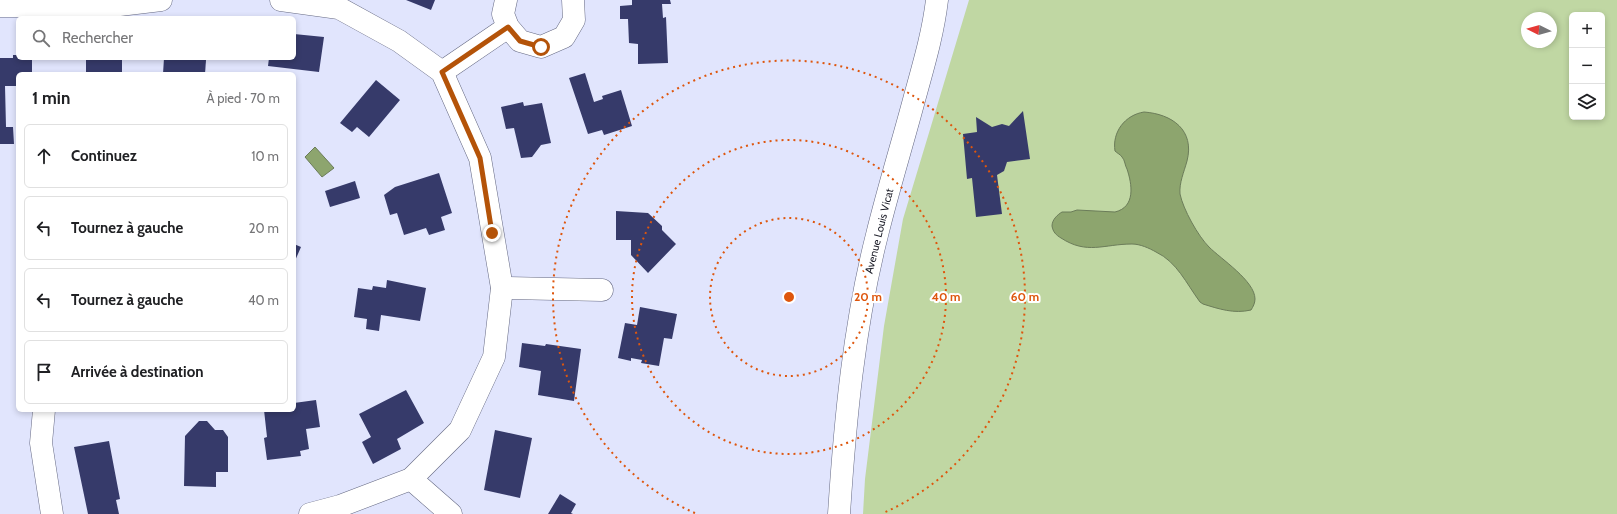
<!DOCTYPE html>
<html lang="fr">
<head>
<meta charset="utf-8">
<style>
  :root { --surface:#fff; --page:#f2f2f2; --text:#202124; --muted:#757577; --line:#e0e0e0 }
  body { margin:0; font-family:Cabin,sans-serif; background:var(--page); color:var(--text) }
  .controls { position:absolute; right:12px; top:12px; display:grid; overflow:hidden; border-radius:6px; box-shadow:0 2px 6px #0003 }
  .controls button { width:36px; height:36px; display:grid; place-items:center; padding:0; border:0; border-bottom:1px solid var(--line); background:var(--surface); color:var(--text); font:20px sans-serif }
  .compass { position:absolute; left:1521px; top:12px; width:36px; height:36px; border-radius:50%; background:var(--surface); box-shadow:0 2px 6px #0003; rotate:275deg }
  .stop { position:absolute; width:12px; height:12px; margin:-9px; border:3px solid #b45309; border-radius:50%; background:#fff }
  .stop.end { background:#b45309; border-color:#fff; box-shadow:0 1px 4px #0008 }
  .list { margin:0; padding:0; list-style:none }
  h2 { display:flex; justify-content:space-between; align-items:center; height:52px; margin:0; padding:0 16px; font-size:17px }
  h2 small { font-size:13px; font-weight:400; color:var(--muted) }
  .list li { display:grid; grid-template-columns:26px 1fr auto; gap:12px; align-items:center; box-sizing:border-box; height:64px; margin:0 8px 8px; padding:0 8px; border:1px solid var(--line); border-radius:6px }
  .list b { display:block; font-size:15px; white-space:nowrap }
  .list em { font-size:13px; font-style:normal; color:var(--muted) }
  .icon { flex:none; width:22px; height:22px; fill:none; stroke:currentColor; stroke-width:2; stroke-linecap:round; stroke-linejoin:round }
  .map { position:relative; flex:none; width:1617px; height:514px; overflow:hidden }
  .search { position:absolute; background:var(--surface); box-shadow:0 2px 6px #0003; left:16px; top:16px; width:280px; height:44px; display:flex; align-items:center; gap:10px; box-sizing:border-box; padding:0 14px; border-radius:6px; color:var(--muted); font-size:15px }
  .panel { position:absolute; background:var(--surface); box-shadow:0 2px 6px #0003; left:16px; top:72px; width:280px; height:340px; border-radius:6px }
  .map>svg:first-child { display:block }
</style>
</head>
<body>
<div class="map">
<svg width="1617" height="514" viewBox="0 0 1617 514">
  <rect width="100%" height="100%" fill="#e1e5fd"/>
  <path fill="#c0d7a3" fill-rule="evenodd" d="M969 0H1617V514H863L865 479 884 326 903 219ZM1572 15H1602V117H1572ZM1527 18H1551V42H1527Z"/>
  <g fill="#8da56e" stroke="#6b7c59">
    <path d="M1144 112C1172 114 1195 130 1187 161 1184 172 1179 183 1180 194 1183 209 1198 236 1209 247 1221 259 1255 281 1255 299 1255 303 1253 307 1251 310 1234 314 1219 309 1203 304L1200 302C1186 283 1177 262 1156 252 1149 248 1140 244 1132 244 1104 244 1087 255 1061 238 1056 235 1053 232 1052 226 1052 220 1057 215 1062 212H1071L1077 210 1115 212C1136 207 1132 184 1127 169 1125 166 1125 160 1122 157 1121 155 1117 153 1115 151 1112 132 1125 115 1144 112Z"/>
    <path d="M315 147 334 168 322 177 305 157Z"/>
  </g>
  <g fill="#363a6a">
    <path d="M406 0H435L431 10Z"/>
    <path d="M632 0H670L671 4H662L663 18 666 17 668 63 638 64V44L629 43 628 19H620V6L632 5Z"/>
    <path d="M294 34 324 37 319 72 268 66 269 58H294Z"/>
    <path d="M13 55H18V58H32V74H18V86H5L6 127H13L14 144H0V58H13Z"/>
    <rect x="86" y="58" width="36" height="16"/>
    <path d="M164 58 206 60 205 74H163Z"/>
    <path d="M585 73 594 102 603 99 602 96 621 90 632 126 604 135 602 130 588 134 569 78Z"/>
    <path d="M376 80 400 100 369 137 357 127 352 132 340 123Z"/>
    <path d="M523 102 524 106 542 103 551 143 541 145 532 157 521 158 514 128 506 129 501 107Z"/>
    <path d="M1023 111 1030 159 1007 162 1004 171 997 175 1002 214 976 217 972 178 967 179 963 134 977 132 976 117 992 127 1002 124 1009 126Z"/>
    <path d="M439 173 452 213 441 217 445 230 429 235 426 228 404 235 397 213 390 215 384 195 395 187Z"/>
    <path d="M355 181 360 198 330 207 325 191Z"/>
    <path d="M616 211 648 213 662 226V230L676 244 648 273 631 255V240H616Z"/>
    <path d="M294 244 301 247 294 263Z"/>
    <path d="M387 280 426 288 420 321 381 315 379 331 366 329 367 319 354 317 358 288 372 290 373 286 386 288Z"/>
    <path d="M640 307 677 314 672 339 664 338 659 366 641 363 642 360 631 358V361L618 358 625 323 637 325Z"/>
    <path d="M522 343 545 346 546 344 581 349 574 401 538 395 541 371 519 367Z"/>
    <path d="M406 390 424 423 397 439 401 449 373 464 362 442 371 437 359 414Z"/>
    <path d="M316 400 320 427 306 429 309 449 300 451 301 456 267 460 264 438 267 437 264 410H294V403Z"/>
    <path d="M199 421H207L215 430H223L228 437V472H216V487L184 486 185 436Z"/>
    <path d="M495 430 532 438 520 498 484 490Z"/>
    <path d="M109 441 120 499 116 500 119 514H88L74 447Z"/>
    <path d="M560 494 576 504 571 513 573 514H548Z"/>
  </g>
  <g fill="none" stroke-linecap="round" stroke-linejoin="round">
    <defs>
      <g id="minor">
        <path d="M281 0 339 8 399 41 442 72 480 158 502 288 494 357 460 430 411 479 340 506 310 514"/>
        <path d="M506 0 503 14 508 27 520 41 541 47 564 37 574 20 573 0"/>
        <path d="M0 6H111L161 0"/>
        <path d="M442 72 508 27"/>
        <path d="M502 288 602 290"/>
        <path d="M44 410 41 443 52 514"/>
        <path d="M411 479 451 514"/>
      </g>
      <path id="secondary" d="M839 514C845 421 854 325 877 235 888 190 902 145 914 100 923 67 933 34 937 0"/>
    </defs>
    <use href="#minor" stroke="#656983" stroke-width="23"/>
    <use href="#secondary" stroke="#656983" stroke-width="23"/>
    <use href="#minor" stroke="#fff" stroke-width="22"/>
    <use href="#secondary" stroke="#fff" stroke-width="22"/>
  </g>
  <g fill="none" stroke-linecap="round" stroke-linejoin="round">
    <path stroke="#b45309" stroke-width="5" d="M492 233 480 158 442 72 508 27 520 41 541 47"/>
  </g>
  <g fill="none" stroke="#de560d" stroke-width="2" stroke-dasharray="2 4">
    <circle cx="789" cy="297" r="79"/>
    <circle cx="789" cy="297" r="157"/>
    <path d="M695 513A236 236 0 1 1 883 513"/>
  </g>
  <g text-anchor="middle" dominant-baseline="central" stroke-width="4" stroke-linejoin="round" paint-order="stroke">
    <g font-size="11" fill="#1d1e29" stroke="#fff">
      <text transform="translate(879 231) rotate(-76)">Avenue Louis Vicat</text>
    </g>
  </g>
  <circle cx="789" cy="297" r="6" fill="#de560d" stroke="#fff" stroke-width="2"/>
  <g font-size="12" text-anchor="middle" font-weight="bold" fill="#de560d" stroke="#fff" stroke-width="4" stroke-linejoin="round" paint-order="stroke">
    <text x="868" y="301">20 m</text>
    <text x="946" y="301">40 m</text>
    <text x="1025" y="301">60 m</text>
  </g>
</svg>
<div class="controls">
<button>+</button>
<button>−</button>
<button><svg class="icon" aria-label="layers" viewBox="0 0 24 24"><path d="M12 4l9 5-9 5-9-5zM3 14l9 5 9-5"/></svg></button>
</div>
<svg class="compass" viewBox="-18 -18 36 36"><path d="M0-13l5 13h-10z" fill="#e53935"/><path d="M0 13l5-13h-10z" fill="#757577"/></svg>
<div class="stop" style="left:541px;top:47px"></div>
<div class="stop end" style="left:492px;top:233px"></div>
<div class="search"><svg class="icon" aria-label="search" viewBox="0 0 24 24"><circle cx="10" cy="10" r="6"/><path d="M15 15l6 6"/></svg>Rechercher</div>
<section class="panel">
<h2>1 min<small>À pied · 70 m</small></h2>
<ul class="list">
<li><svg class="icon" aria-label="ahead" viewBox="0 0 24 24"><path d="M12 20V5M6 11l6-6 6 6"/></svg><div><b>Continuez</b></div><em>10 m</em></li>
<li><svg class="icon" aria-label="left" viewBox="0 0 24 24"><path d="M17 20v-9H6M10 6l-5 5 5 5"/></svg><div><b>Tournez à gauche</b></div><em>20 m</em></li>
<li><svg class="icon" aria-label="left" viewBox="0 0 24 24"><path d="M17 20v-9H6M10 6l-5 5 5 5"/></svg><div><b>Tournez à gauche</b></div><em>40 m</em></li>
<li><svg class="icon" aria-label="arrive" viewBox="0 0 24 24"><path d="M6 21V4h12l-3 4 3 4H6"/></svg><div><b>Arrivée à destination</b></div></li>
</ul>
</section>
</div>
</body>
</html>
